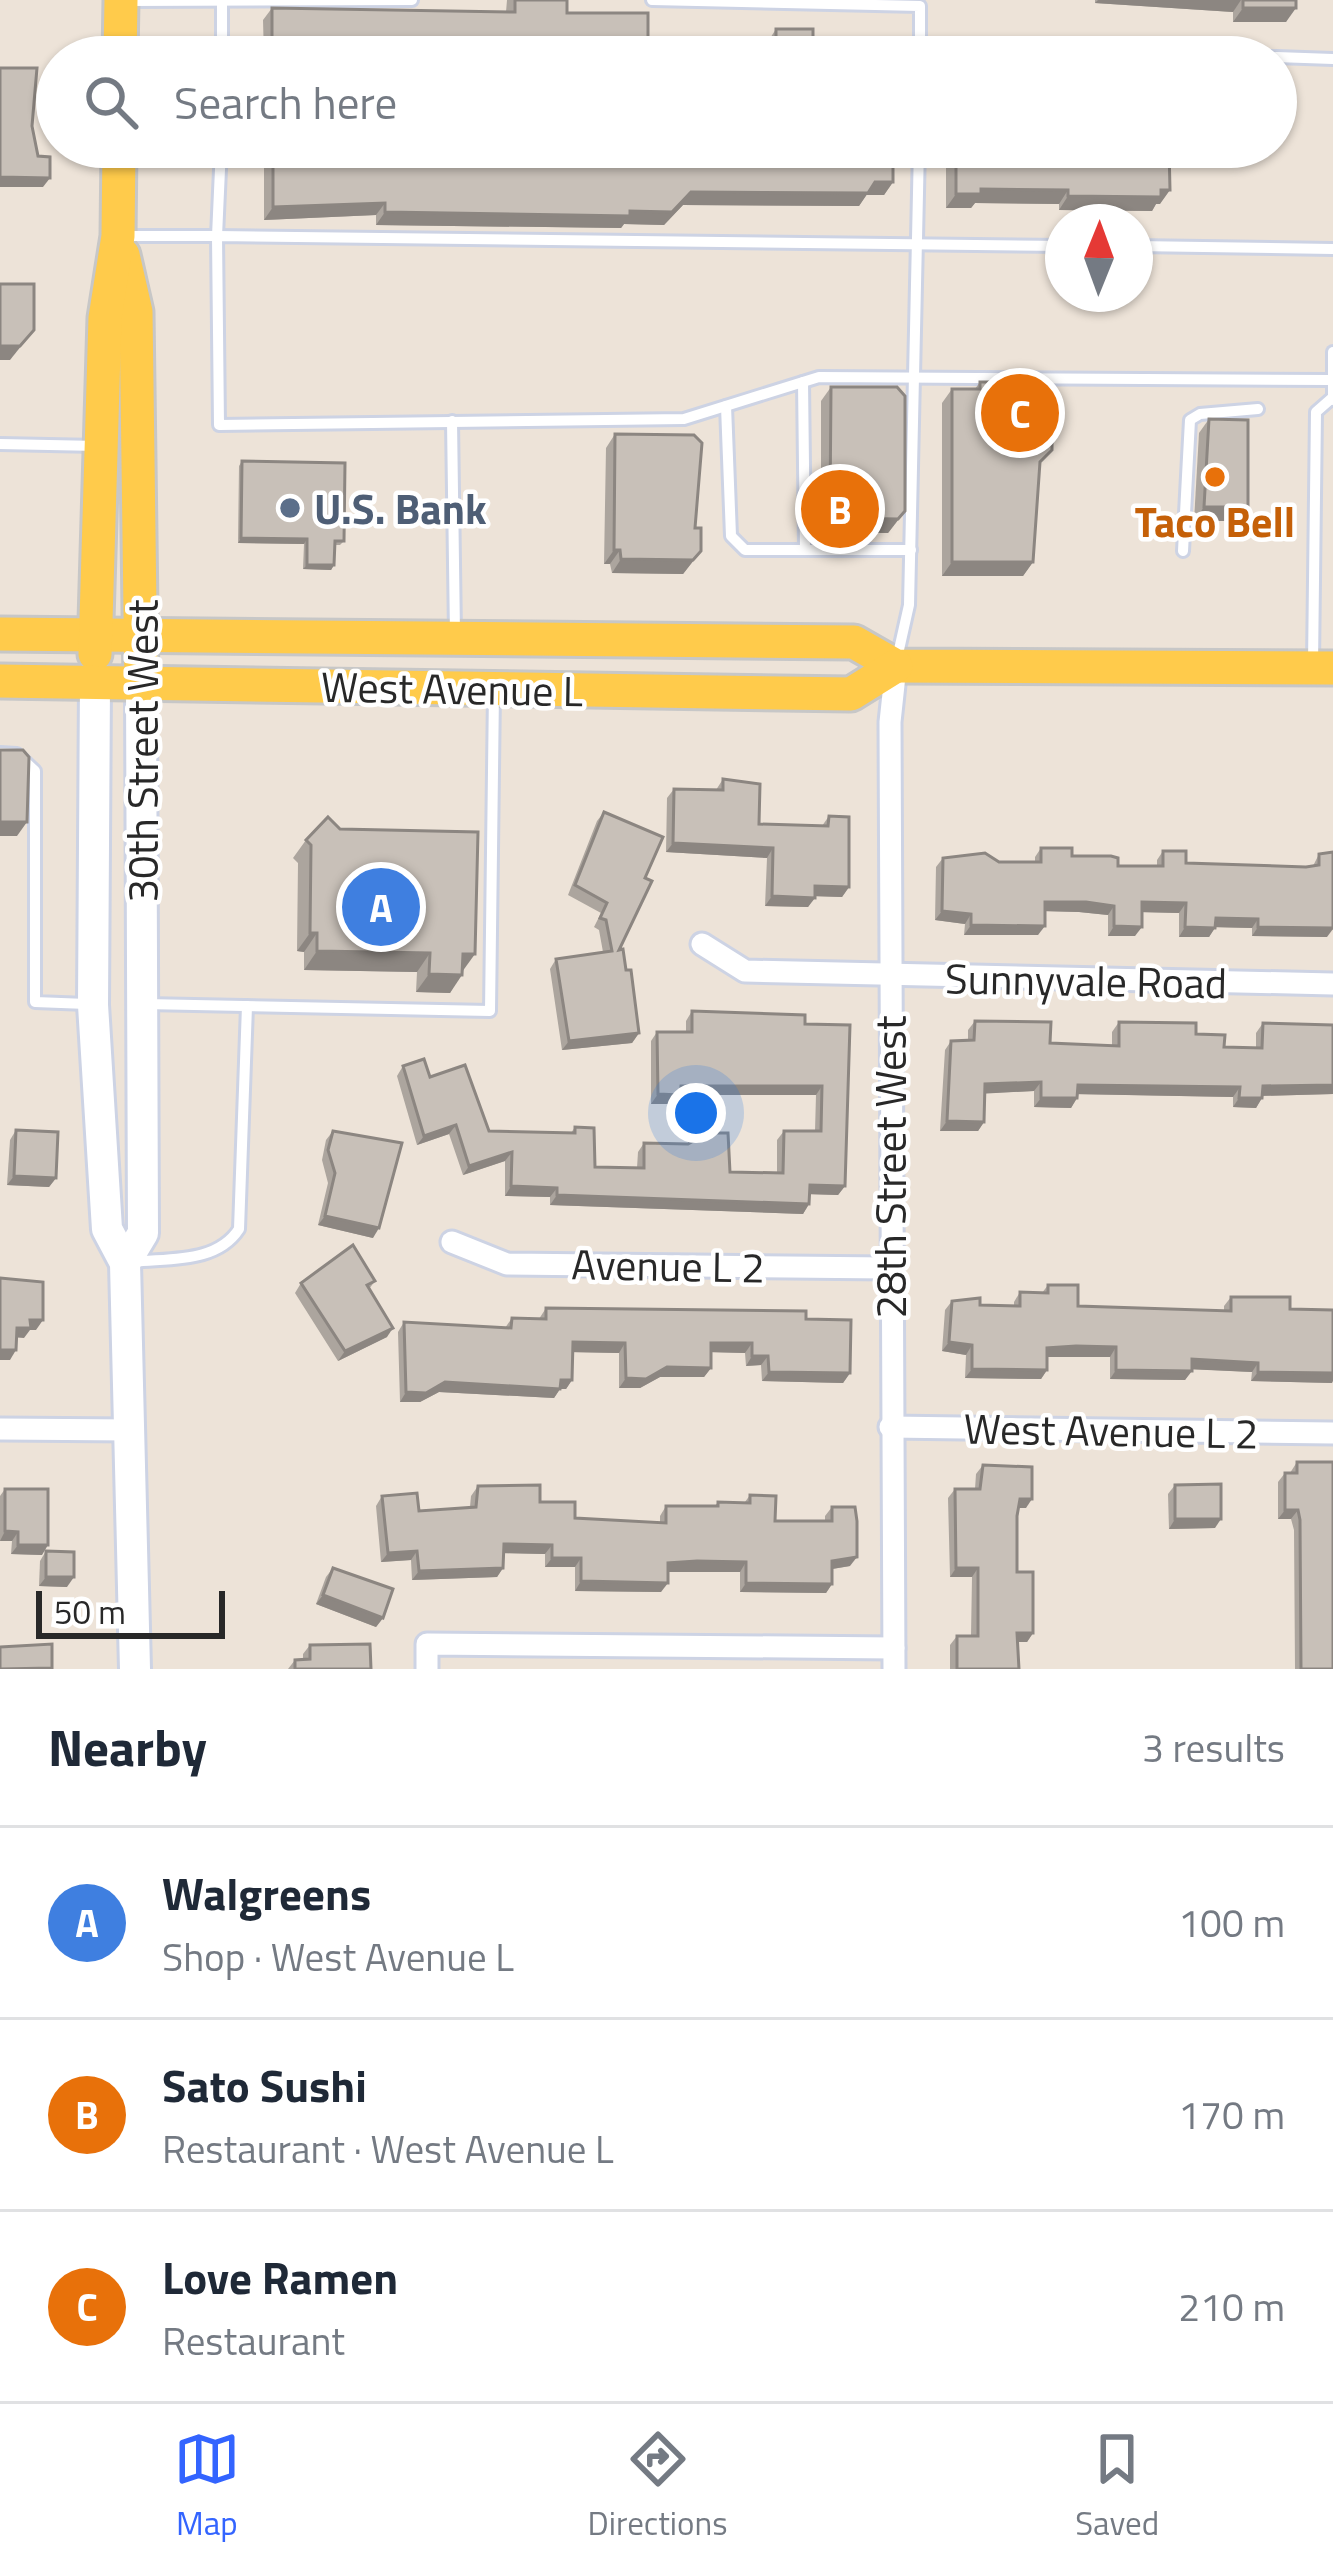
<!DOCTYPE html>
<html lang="en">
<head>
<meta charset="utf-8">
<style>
  :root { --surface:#fff; --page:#f6f6f7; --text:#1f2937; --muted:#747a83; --line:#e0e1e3; --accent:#3364ff }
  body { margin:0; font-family:"Titillium Web",sans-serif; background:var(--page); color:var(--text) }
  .compass { position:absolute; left:1045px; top:204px; width:108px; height:108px; border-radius:50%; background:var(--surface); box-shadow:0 3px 9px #0004; rotate:1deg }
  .scale { position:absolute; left:36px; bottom:30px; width:189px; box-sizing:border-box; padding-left:12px; border:6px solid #282828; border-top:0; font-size:33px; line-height:42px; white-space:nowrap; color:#282828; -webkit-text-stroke:9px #fff; paint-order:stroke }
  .you { position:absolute; left:696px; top:1113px; width:42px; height:42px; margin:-30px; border:9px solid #fff; border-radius:50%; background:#1a73e8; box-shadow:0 0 0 18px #1a73e833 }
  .badge { display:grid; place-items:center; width:78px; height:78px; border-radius:50%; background:var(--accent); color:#fff; font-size:39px; font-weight:700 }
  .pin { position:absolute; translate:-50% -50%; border:6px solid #fff; box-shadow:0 3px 12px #0006 }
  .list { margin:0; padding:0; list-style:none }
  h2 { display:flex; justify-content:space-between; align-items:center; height:156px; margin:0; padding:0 48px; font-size:51px }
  h2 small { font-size:39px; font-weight:400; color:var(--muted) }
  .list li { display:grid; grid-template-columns:78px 1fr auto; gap:36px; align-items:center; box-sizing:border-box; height:192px; padding:0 48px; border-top:3px solid var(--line) }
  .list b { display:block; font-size:45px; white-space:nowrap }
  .list p { margin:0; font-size:39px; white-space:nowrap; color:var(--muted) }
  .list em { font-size:39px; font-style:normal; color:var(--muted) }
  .icon { flex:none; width:66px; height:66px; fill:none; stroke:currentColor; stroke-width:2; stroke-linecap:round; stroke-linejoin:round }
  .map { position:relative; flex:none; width:1333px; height:1669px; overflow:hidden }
  .search { position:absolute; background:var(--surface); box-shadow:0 3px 9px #0004; left:36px; right:36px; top:36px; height:132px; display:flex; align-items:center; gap:30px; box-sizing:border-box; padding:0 42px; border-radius:66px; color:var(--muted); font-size:45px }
  .sheet { height:732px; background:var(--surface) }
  nav { display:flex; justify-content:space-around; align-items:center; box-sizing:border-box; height:168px; border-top:3px solid var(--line); background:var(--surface); font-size:33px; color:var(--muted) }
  nav a { display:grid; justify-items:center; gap:6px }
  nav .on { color:var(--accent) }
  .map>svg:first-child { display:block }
</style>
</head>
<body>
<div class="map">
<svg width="1333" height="1669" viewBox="0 0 1333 1669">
  <rect width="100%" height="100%" fill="#ede3d8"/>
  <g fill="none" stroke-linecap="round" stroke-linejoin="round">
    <defs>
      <g id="lane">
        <path d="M652 0 920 6V57"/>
        <path d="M127 1 412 0"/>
        <path d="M975 52 1272 57"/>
        <path d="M222 57V1"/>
        <path d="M1276 57 1333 59"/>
        <path d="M123 236H217L221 147"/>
        <path d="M1063 246 217 236 219 425 684 419 819 377 1332 380"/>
        <path d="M1135 246 1333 249"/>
        <path d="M1333 352V400"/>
        <path d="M803 382 805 549"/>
        <path d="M726 406 731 536 745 550H911"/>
        <path d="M452 421 455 634"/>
        <path d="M0 444 98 446"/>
        <path d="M1183 551 1190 420 1200 414 1258 409"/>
        <path d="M896 663 909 605 919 147"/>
        <path d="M1313 664 1316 412 1332 398"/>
        <path d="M0 753 17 754 35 771V1002L87 1004"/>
        <path d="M145 1004 490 1011 494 691"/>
        <path d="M134 1262C170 1258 217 1263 239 1229L247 1006"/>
      </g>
      <g id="street">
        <path d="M702 944 745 971 1333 984"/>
        <path d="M452 1242 507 1264 888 1268"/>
        <path d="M890 1427 1333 1433"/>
        <path d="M0 1429 131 1430"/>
        <path d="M427 1669V1644L894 1648"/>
        <path d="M894 1669 890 722 896 666"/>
      </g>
      <g id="secondary">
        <path d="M95 683 93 1005 107 1229 125 1263 135 1669"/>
        <path d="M125 1263 143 1233 141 684"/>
      </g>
      <g id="primary">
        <path d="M120 57 121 0"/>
        <path d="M123 255 136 312 141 684"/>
        <path d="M0 634 854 642 896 666 1333 668"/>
        <path d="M95 654 105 318 118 236 119 147"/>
        <path d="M0 681 851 694 896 666"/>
      </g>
    </defs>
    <use href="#lane" stroke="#cdd3e4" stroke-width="16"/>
    <use href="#street" stroke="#cdd3e4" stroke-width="27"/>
    <use href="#secondary" stroke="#cdd3e4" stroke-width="36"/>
    <use href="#primary" stroke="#c7c7c7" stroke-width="39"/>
    <use href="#lane" stroke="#fff" stroke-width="10"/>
    <use href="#street" stroke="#fff" stroke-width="21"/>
    <use href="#secondary" stroke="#fff" stroke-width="30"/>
    <use href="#primary" stroke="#ffcb4b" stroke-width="33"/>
  </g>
  <g fill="#aca59e">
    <path d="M507 0H567V13L648 57H264L263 20 272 8 506 12Z"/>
    <path d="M1095 0H1296L1286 22H1233V12L1095 3Z"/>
    <path d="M776 29 813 44 894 57H715L724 43H767Z"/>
    <path d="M264 147H893V182L884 195H866L859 206 683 205 664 225 624 224 621 228 376 225V215L264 220Z"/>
    <path d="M946 147H1169L1160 204H1156L1152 211 1059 210V204L975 203 971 208H946Z"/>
    <path d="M980 382 1040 467 1033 562 1023 576H942V403L952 389H975Z"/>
    <path d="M831 387 905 511 888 533 827 532 821 524V401Z"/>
    <path d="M1209 419 1248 507 1238 521H1194L1199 433Z"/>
    <path d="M615 434 695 528 701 551 683 574 612 573 610 564H604L606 448Z"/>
    <path d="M242 461 344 541 340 545H334V565L331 570 303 569 304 544 238 543 239 466Z"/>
    <path d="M723 779 759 824 822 826 829 816 849 887 842 897 815 896 808 907 765 906 767 858 666 852 667 798 674 789 716 790Z"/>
    <path d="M604 812 645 878 619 950 626 970 639 1033 632 1043 562 1050 550 969 556 959 603 952 599 930 594 927 601 913 568 895 597 821Z"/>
    <path d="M306 840 462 972 450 993 416 992 417 972 304 970V952L297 951 298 863 293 858Z"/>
    <path d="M1041 848 1118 866H1157V860L1163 851 1186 863 1306 867 1313 866 1319 854 1327 937 1252 936V928L1215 927 1209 937H1179V913L1142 912 1135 936H1108V915L1079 912 1045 911 1038 935H964L965 924 935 920 936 867 943 858 999 862H1035V857Z"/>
    <path d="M692 1011 805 1024 850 1025 845 1186 838 1195 810 1194 809 1204 803 1214 550 1205V1197L505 1196V1161L463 1175 449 1134 417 1145 397 1076 403 1066 430 1077 489 1131 571 1133 575 1127 595 1167 637 1168 638 1152 644 1143 730 1172 777 1173V1140L784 1131H815L816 1095H680L674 1104H651V1041L657 1032H686V1021Z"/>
    <path d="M975 1021 1050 1043 1112 1046V1032L1119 1022 1196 1034 1224 1047 1256 1048V1033L1263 1023 1333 1094 1263 1096 1256 1108 1233 1107V1097L1077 1094V1098L1071 1108 1034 1107V1091L984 1093V1122L978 1131H940L945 1050 951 1041 968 1040V1030Z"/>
    <path d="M16 1130 56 1178 49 1187 7 1185 10 1140Z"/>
    <path d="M333 1131 373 1238 318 1225 328 1183 322 1160 326 1140Z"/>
    <path d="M375 1281 369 1289 387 1337 338 1361 295 1293 301 1283Z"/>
    <path d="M1048 1285 1078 1306 1224 1311V1306L1231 1297 1290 1309 1332 1383 1251 1381 1252 1372 1192 1369 1185 1380 1110 1379V1357L1070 1356 1047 1357V1370L1041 1379 965 1378 966 1355 942 1351 945 1310 952 1301 980 1305 1014 1306V1302L1020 1292 1042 1293Z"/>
    <path d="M546 1308 806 1319 850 1373 843 1383 762 1381 761 1365 746 1366 745 1353 711 1352V1368L704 1377H660L640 1388H619V1353L573 1352 572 1380 566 1389H560L554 1398 439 1392 420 1402H400L398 1332 404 1322 505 1328 512 1318 539 1319Z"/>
    <path d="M1297 1462 1333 1669H1295L1294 1530 1291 1519H1278V1482L1285 1473H1290Z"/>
    <path d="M983 1465 1026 1508H1018L1017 1572 1033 1633 1027 1642H1018L1019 1669H950V1645L957 1636H971L972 1577H950L948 1498 955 1489H975L976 1474Z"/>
    <path d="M1175 1485 1215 1528 1169 1529 1168 1494Z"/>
    <path d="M478 1486 540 1502 575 1518 660 1522V1516L666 1506H715L718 1502H745L750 1495 775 1521H825V1516L832 1507 850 1566 832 1569V1584L826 1593 740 1592V1572L690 1571 668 1572 661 1592 575 1591V1567H545V1554L503 1553V1568L497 1577 412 1580 411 1560 381 1562 376 1506 382 1496 419 1511 470 1507 471 1496Z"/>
    <path d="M5 1489 42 1555 11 1554 12 1541H0V1496Z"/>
    <path d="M46 1551 67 1587 39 1586 40 1561Z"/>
    <path d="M333 1568 383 1618 376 1627 316 1604 326 1577Z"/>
    <path d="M310 1645 371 1669H288L295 1660H303V1654Z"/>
  </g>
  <g fill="#8c8681">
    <path d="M1098 0H1241L1233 12 1095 3Z"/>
    <path d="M1243 8H1296L1286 22H1233Z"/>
    <path d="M0 177 50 178 43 187H0Z"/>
    <path d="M875 182H893L884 195H866Z"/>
    <path d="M981 189 1068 190 1059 204 975 203 971 208H946L956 194Z"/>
    <path d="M1170 190 1160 204H1156L1152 211 1059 210 1068 196Z"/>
    <path d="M691 192 868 193 859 206 683 205 664 225 624 224 621 228 376 225 385 212 630 211Z"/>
    <path d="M385 203 376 215 264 220 273 207Z"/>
    <path d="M34 330 10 360H0V346Z"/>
    <path d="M1204 507H1248L1238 521H1194Z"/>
    <path d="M905 511 888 533 827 532 837 518Z"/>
    <path d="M241 538 307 539 304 544 238 543Z"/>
    <path d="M614 550H620L610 564H604Z"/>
    <path d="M701 551 683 574 612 573 621 559Z"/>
    <path d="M952 562H1033L1023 576H942Z"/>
    <path d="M307 565H334L331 570 303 569Z"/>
    <path d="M0 822H27L17 836H0Z"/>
    <path d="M673 843 773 848 767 858 666 852Z"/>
    <path d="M815 886 849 887 842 897 809 896Z"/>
    <path d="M772 896 815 898 808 907 765 906Z"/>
    <path d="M1045 902H1086L1114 906 1108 915 1079 912 1039 911Z"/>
    <path d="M1142 902 1186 903 1179 913 1136 912Z"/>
    <path d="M942 911 971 914 965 924 935 920Z"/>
    <path d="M1216 918 1258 919 1252 928 1209 927Z"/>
    <path d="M971 925 1045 926 1038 935H964Z"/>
    <path d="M1114 926 1142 927 1135 936H1108Z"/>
    <path d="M1185 927 1215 928 1209 937H1179Z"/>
    <path d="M1258 927 1333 928V929L1327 937 1252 936Z"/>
    <path d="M310 933H317L304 952 297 951Z"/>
    <path d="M317 951 430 953 417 972 304 970Z"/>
    <path d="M463 954H475L462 972Z"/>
    <path d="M429 974 462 975 450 993 416 992Z"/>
    <path d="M639 1033 632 1043 562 1050 569 1041Z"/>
    <path d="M1041 1082 1034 1091 978 1094 985 1084Z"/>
    <path d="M1078 1085 1240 1087 1233 1097 1071 1094Z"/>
    <path d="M1333 1085V1094L1256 1096 1263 1086Z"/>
    <path d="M681 1086H822L816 1095H680L674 1104H651L658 1094Z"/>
    <path d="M1041 1098H1077L1071 1108 1034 1107Z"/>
    <path d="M1239 1098H1262L1256 1108 1233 1107Z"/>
    <path d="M947 1121 984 1122 978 1131H940Z"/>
    <path d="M456 1125 449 1134 417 1145 424 1136Z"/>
    <path d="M512 1152 505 1161 463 1175 469 1166Z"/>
    <path d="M14 1176 56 1178 49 1187 7 1185Z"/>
    <path d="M810 1185 845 1186 838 1195 803 1194Z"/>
    <path d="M511 1186 557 1188 550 1197 505 1196Z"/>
    <path d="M557 1195 809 1204 803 1214 550 1205Z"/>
    <path d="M325 1216 379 1228 373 1238 318 1225Z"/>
    <path d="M30 1320H43L36 1330H30L24 1338 10 1337 17 1328Z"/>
    <path d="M393 1328 387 1337 338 1361 345 1351Z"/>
    <path d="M573 1342 625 1343 619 1353 566 1352Z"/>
    <path d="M949 1342 972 1345 966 1355 942 1351Z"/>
    <path d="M711 1343H752L745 1353 705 1352Z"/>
    <path d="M1076 1346 1116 1347 1110 1357H1041L1047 1348Z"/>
    <path d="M0 1350H16L10 1360H0Z"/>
    <path d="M752 1356H768L761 1365 746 1366Z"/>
    <path d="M1192 1359 1258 1363 1252 1372 1185 1369Z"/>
    <path d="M667 1367 711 1368 704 1377H660L640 1388H619L626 1378Z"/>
    <path d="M972 1369 1047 1370 1041 1379 965 1378Z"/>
    <path d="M1116 1370 1192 1371 1185 1380 1110 1379Z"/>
    <path d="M769 1372 850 1373 843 1383 762 1381Z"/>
    <path d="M1258 1372 1333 1373V1381L1332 1383 1251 1381Z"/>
    <path d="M572 1380 566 1389H560L554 1398 439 1392 420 1402H400L406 1392 445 1382Z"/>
    <path d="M1020 1499H1032L1026 1508H1013Z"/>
    <path d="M1285 1510H1298L1291 1519H1278Z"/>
    <path d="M1175 1519H1221L1215 1528 1169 1529Z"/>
    <path d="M5 1531 18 1532 12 1541H0Z"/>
    <path d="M504 1544 552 1545 545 1554 497 1553Z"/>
    <path d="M18 1545H48L42 1555 11 1554Z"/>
    <path d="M417 1551 411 1560 381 1562 388 1553Z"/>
    <path d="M857 1557 850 1566 826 1570 832 1561Z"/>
    <path d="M552 1558H581L575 1567H545Z"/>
    <path d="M697 1561 746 1562 740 1572H662L668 1563Z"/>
    <path d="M503 1568 497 1577 412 1580 419 1571Z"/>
    <path d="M956 1568H978L972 1577H950Z"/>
    <path d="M46 1577H74L67 1587 39 1586Z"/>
    <path d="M581 1581 668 1583 661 1592 575 1591Z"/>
    <path d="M746 1583 832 1584 826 1593 740 1592Z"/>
    <path d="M323 1595 383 1618 376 1627 316 1604Z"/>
    <path d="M1017 1633H1033L1027 1642H1010Z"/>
  </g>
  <g fill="#c8c0b8" stroke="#8c8681" stroke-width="3">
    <path d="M515 0H567V13H648V57H272V8L515 12Z"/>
    <rect x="1243" y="0" width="53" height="8"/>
    <path d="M776 29H813V44H894V57H724V43H776Z"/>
    <path d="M0 68H37L32 126 38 156 50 157V178L0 177Z"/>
    <path d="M273 147H893V182H875L868 193 691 192 672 212 630 211V216L385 212V203L273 207Z"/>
    <path d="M956 147H1169L1170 190H1161V197L1068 196V190L981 189V194H956Z"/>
    <path d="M0 284H34V330L20 346H0Z"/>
    <path d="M980 382H1046V389H1052V450L1040 462 1033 562H952V389H980Z"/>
    <path d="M831 387H897L905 396V511L898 519 837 518 830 510Z"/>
    <path d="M1209 419 1248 420V507H1204Z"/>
    <path d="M615 434 694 435 702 443 695 528H701V551L693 560 621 559 620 550H614Z"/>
    <path d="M242 461 345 463 344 541H335L334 565H307V539L241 538Z"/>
    <path d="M0 750H23L29 757 27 822H0Z"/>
    <path d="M723 779 760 784 759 824 828 826 829 816 849 817V887L815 886V898L772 896 773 848 673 843 674 789 723 790Z"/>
    <path d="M604 812 663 837 645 878 652 881 619 950 623 949 626 970H631L639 1033 569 1041 556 959 612 951 606 920 600 918 607 903 575 885Z"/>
    <path d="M328 817 340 829 478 832 475 954H463L462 975 429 974 430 953 317 951V933H310L311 845 306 840Z"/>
    <path d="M1041 848H1072V856H1111L1118 858V866H1163V851H1186V863L1306 867 1319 865V854L1333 852V928L1258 927V919L1216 918 1215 928 1185 927 1186 903 1142 902V927L1114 926V906L1086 902H1045V926L971 925V914L942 911 943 858 985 853 999 862H1041Z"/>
    <path d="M692 1011 805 1015V1024L850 1025 845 1186 810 1185 809 1204 557 1195V1188L511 1186 512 1152 469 1166 456 1125 424 1136 403 1066 424 1059 430 1077 465 1065 489 1131 575 1133V1127L594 1128 595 1167 644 1168V1143L688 1144 708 1133H728L730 1172 783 1173 784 1131H821L822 1086H681L680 1095 658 1094 657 1032H692Z"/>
    <path d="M975 1021 1051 1022 1050 1043 1119 1046V1022L1196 1023V1034L1225 1035 1224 1047 1262 1048 1263 1023 1333 1025V1085L1263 1086 1262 1098H1239L1240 1087 1078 1085 1077 1098H1041V1082L985 1084 984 1122 947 1121 951 1041 974 1040Z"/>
    <path d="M16 1130 58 1132 56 1178 14 1176Z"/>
    <path d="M333 1131 402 1143 379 1228 325 1216 335 1173 328 1150Z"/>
    <path d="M353 1245 375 1281 367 1285 393 1328 345 1351 301 1283Z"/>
    <path d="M0 1278 43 1282V1320H30L31 1328H17L16 1350H0Z"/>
    <path d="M1048 1285H1078V1306L1231 1311V1297H1290V1309L1333 1310V1373L1258 1372V1363L1192 1359V1371L1116 1370V1347L1076 1346 1047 1348V1370L972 1369V1345L949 1342 952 1301 980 1298V1305L1020 1306V1292L1048 1293Z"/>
    <path d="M546 1308 806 1311V1319L851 1320 850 1373 769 1372 768 1356H752V1343H711V1368L667 1367 646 1379 626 1378 625 1343 573 1342 572 1380H561L560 1389 445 1382 426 1393 406 1392 404 1322 511 1328 512 1318 546 1319Z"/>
    <path d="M1297 1462H1333V1669H1301L1300 1520 1298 1510H1285V1473H1297Z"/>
    <path d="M983 1465 1032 1467V1499H1020L1017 1516V1572H1033V1633H1017L1019 1669H957V1636H978V1568H956L955 1489H980Z"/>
    <path d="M1221 1484V1519H1175V1485Z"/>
    <path d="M540 1485V1502H575V1518L666 1523V1506H718V1502L750 1503V1495L776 1496 775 1521H832V1507H855L857 1521V1557L832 1561V1584L746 1583V1562L697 1561 668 1563V1583L581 1581V1558H552V1545L504 1544 503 1568 419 1571 417 1551 388 1553 382 1496 417 1493 419 1511 476 1507 478 1486Z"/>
    <path d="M5 1489H48V1545H18V1532L5 1531Z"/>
    <path d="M46 1551 74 1552V1577H46Z"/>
    <path d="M333 1568 393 1589 383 1618 323 1595Z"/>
    <path d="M52 1644V1668L0 1669V1647Z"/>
    <path d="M370 1644 371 1669H295V1660L310 1659V1645Z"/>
  </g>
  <circle fill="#e8710a" stroke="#fff" stroke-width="4.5" cx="1215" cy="477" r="12"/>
  <circle fill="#5c6f8a" stroke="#fff" stroke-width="4.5" cx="290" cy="508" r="12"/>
  <g text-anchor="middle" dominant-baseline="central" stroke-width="9" stroke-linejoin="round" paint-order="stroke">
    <g font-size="42" font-weight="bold" fill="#4e5e75" stroke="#fff" text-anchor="start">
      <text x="314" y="508">U.S. Bank</text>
    </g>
    <g font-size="42" font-weight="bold" fill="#c56008" stroke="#fff">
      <text x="1215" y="521">Taco Bell</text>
    </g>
    <g font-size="42" fill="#282828" stroke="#fff">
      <text transform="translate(452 688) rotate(1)">West Avenue L</text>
      <text transform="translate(142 751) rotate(-90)">30th Street West</text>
      <text transform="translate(1086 980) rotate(1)">Sunnyvale Road</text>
      <text transform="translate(890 1167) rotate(-90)">28th Street West</text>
      <text transform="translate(668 1265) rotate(1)">Avenue L 2</text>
      <text transform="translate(1111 1430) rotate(1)">West Avenue L 2</text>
    </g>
  </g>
</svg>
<svg class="compass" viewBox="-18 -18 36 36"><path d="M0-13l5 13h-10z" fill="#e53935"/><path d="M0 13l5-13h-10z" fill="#747a83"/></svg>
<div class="scale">50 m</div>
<div class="you"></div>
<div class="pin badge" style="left:381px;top:907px;background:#3f7fe0">A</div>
<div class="pin badge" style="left:840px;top:509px;background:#e8710a">B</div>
<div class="pin badge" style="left:1020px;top:413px;background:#e8710a">C</div>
<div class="search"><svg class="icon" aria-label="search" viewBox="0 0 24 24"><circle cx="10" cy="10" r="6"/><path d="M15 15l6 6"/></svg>Search here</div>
</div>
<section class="sheet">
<h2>Nearby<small>3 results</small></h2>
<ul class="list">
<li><span class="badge" style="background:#3f7fe0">A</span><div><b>Walgreens</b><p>Shop · West Avenue L</p></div><em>100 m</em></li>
<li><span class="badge" style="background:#e8710a">B</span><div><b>Sato Sushi</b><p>Restaurant · West Avenue L</p></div><em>170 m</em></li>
<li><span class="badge" style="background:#e8710a">C</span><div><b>Love Ramen</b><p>Restaurant</p></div><em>210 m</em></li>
</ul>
</section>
<nav>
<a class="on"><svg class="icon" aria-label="map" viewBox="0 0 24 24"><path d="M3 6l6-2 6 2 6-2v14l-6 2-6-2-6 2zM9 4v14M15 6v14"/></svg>Map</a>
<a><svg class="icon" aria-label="directions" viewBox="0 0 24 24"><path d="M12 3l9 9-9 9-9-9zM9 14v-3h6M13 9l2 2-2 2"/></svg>Directions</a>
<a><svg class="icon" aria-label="saved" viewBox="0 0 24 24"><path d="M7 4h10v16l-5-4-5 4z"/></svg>Saved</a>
</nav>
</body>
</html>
